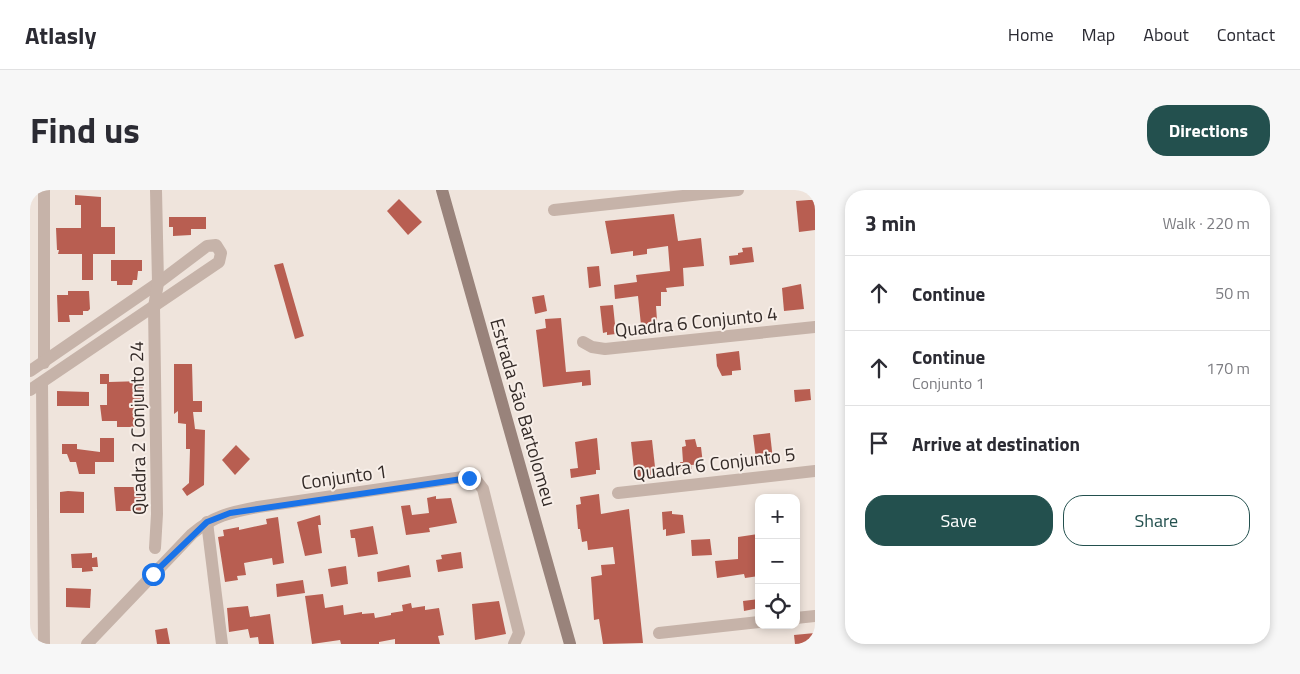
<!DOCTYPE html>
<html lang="en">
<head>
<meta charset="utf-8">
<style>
  :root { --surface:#fff; --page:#f7f7f7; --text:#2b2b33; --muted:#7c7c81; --line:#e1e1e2; --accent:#23504e }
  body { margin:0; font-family:"Titillium Web",sans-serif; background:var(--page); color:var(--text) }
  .controls { position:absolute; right:15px; bottom:15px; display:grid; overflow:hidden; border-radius:10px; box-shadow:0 2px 8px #0003 }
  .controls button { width:45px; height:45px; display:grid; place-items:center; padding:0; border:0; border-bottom:1px solid var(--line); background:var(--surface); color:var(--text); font:25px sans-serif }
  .stop { position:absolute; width:15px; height:15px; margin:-11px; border:4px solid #1a73e8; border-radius:50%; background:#fff }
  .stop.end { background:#1a73e8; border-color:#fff; box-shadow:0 1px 5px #0008 }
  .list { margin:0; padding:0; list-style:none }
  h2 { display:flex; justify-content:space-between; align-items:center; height:65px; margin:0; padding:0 20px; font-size:21px }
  h2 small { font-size:16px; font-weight:400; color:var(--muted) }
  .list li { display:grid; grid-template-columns:32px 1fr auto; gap:15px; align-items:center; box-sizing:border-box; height:75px; padding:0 20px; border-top:1px solid var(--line) }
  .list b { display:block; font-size:19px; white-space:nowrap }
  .list p { margin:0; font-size:16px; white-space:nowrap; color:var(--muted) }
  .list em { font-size:16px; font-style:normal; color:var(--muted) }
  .actions { display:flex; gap:10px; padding:15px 20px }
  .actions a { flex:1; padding:11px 0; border:1px solid var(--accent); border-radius:20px; text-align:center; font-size:18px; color:var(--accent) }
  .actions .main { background:var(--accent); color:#fff }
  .icon { flex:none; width:28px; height:28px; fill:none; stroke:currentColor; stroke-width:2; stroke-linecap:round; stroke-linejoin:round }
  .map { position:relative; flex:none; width:785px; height:454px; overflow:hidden; border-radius:20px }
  header { display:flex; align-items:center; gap:30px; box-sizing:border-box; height:70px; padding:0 25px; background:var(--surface); border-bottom:1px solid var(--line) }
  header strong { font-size:24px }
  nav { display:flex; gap:28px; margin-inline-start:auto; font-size:18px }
  .intro { display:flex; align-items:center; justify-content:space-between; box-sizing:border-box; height:120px; padding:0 30px }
  h1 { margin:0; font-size:35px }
  .button { padding:12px 22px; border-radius:20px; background:var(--accent); color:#fff; font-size:18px; font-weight:700 }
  main { display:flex; gap:30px; padding:0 30px }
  aside { flex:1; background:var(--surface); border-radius:20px; box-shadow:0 2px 8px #0003 }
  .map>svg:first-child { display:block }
</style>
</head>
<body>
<header>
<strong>Atlasly</strong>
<nav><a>Home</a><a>Map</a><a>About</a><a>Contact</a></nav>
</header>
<div class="intro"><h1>Find us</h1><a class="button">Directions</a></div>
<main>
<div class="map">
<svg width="785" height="454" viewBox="0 0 785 454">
  <rect width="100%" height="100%" fill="#efe4dc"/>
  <g fill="#b85e51">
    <path d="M45 5 71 7V37H85V64H63V90H52V64H28L29 60H27L26 38H51V15H45Z"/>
    <path d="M369 9 392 32 378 45 357 21Z"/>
    <path d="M779 10H785V40L769 42 766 11Z"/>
    <path d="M644 24 648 51 671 48 674 76 653 78 654 96 636 98 637 102H631V116H626L627 130 623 131V134L611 135 608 106 585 109 584 95 607 92 606 85 640 81 638 56 617 59V64L603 66V61L581 64 575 31Z"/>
    <path d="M139 27H176V39H161V45L143 46V37H139Z"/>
    <path d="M722 57 724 72 700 75 699 66 708 65V63L713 62 712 58Z"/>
    <path d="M81 70H112V81H108L107 90H103L102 95H87V91H81Z"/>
    <path d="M253 73 274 146 265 149 244 75Z"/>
    <path d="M569 76 571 96 559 98 557 77Z"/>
    <path d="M771 94 774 119 754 121 752 98Z"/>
    <path d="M38 101H59L60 119 58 121H53V125H39L40 132H28L27 105H38Z"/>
    <path d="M514 105 517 121 505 124 502 107Z"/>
    <path d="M583 115 586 144 577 145V142L573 143 570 116Z"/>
    <path d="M531 128 536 182 560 180 561 195 552 196V192L513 197 506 140 516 138 515 129Z"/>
    <path d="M709 161 711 180 702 181V185L692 186 687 176 686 164Z"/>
    <path d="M144 174H162L163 211H172V222H163L165 239 175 240 174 295 157 306 152 299 159 293 160 259H156V234L148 233V221L144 224Z"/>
    <path d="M70 184H79V192L113 191 112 218H105V237H87V231H72L70 215H77V194H70Z"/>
    <path d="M780 199 781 210 765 212 764 200Z"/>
    <path d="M27 201 59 202V216H27Z"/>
    <path d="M740 243 743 270 726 269 723 245Z"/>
    <path d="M70 248H84V272H65V284H49L46 272H40L37 264H32V254H47V259L70 262Z"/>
    <path d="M567 248 570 280H566V284L541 288 540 279 548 278 545 252Z"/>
    <path d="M665 249 667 257H671L673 274 661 275 662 279 651 280 650 272H653L652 257 656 256 655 250Z"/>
    <path d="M622 250 626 286 605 288 601 252Z"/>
    <path d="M206 255 220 269 205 285 192 270Z"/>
    <path d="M84 297H109V304H111V321H86Z"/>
    <path d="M38 301 54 302V323H30V302Z"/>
    <path d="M569 304 571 324 599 319 613 453 573 454 569 429 564 430 561 387 572 385 571 375 585 374 583 357 558 360 557 351 552 352 550 339H548L546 315 551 314 550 307Z"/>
    <path d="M406 306V309L421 308 427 333 399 338 400 342 376 345 371 316 380 315 382 325 399 323 397 308Z"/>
    <path d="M642 321V324L653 325 655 343 636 346V339L633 340 632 322Z"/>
    <path d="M290 325 291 335H288L292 363 275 366 267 332Z"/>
    <path d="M248 327 254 373 243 375 242 368 214 373 216 385 207 386 208 390 195 392 188 347 194 346 193 340 209 337V340L237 334 236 329Z"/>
    <path d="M343 336 348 364 328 367 325 348H321L320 340Z"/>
    <path d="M728 344 729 386 715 388 714 384 687 388 685 371 708 369V347Z"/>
    <path d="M680 349 682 365 662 366 661 350Z"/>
    <path d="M431 362 433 378 408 382 406 370 412 369 411 365Z"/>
    <path d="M62 363V368L67 367 68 377H62L63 381 52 382V378H42L41 364Z"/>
    <path d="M379 375 381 387 348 392 347 382Z"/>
    <path d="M316 376 318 394 301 397 298 379Z"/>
    <path d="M273 390 275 403 247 407 246 394Z"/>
    <path d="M36 398 61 399 60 418 36 417Z"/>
    <path d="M293 404 295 418 313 415 314 425 332 422V424L344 423 345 428 361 425V423L373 421 372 415 381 413 382 418 395 416V420L409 418 414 445 408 446 410 454H365V449L349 452V454H311L310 450 282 454 275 406Z"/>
    <path d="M729 409V418L714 421 713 411Z"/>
    <path d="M469 411 476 444 445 450 442 414Z"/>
    <path d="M218 416 220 427 240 424 244 454H229L228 447 220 448 218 439 199 442 197 418Z"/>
    <path d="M137 438 140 454H127L125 440Z"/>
    <path d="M785 443V454H765L764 445Z"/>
  </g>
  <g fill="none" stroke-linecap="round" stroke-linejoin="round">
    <g stroke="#c6b3a9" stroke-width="12">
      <path d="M14 0V173"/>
      <path d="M524 20 708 0"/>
      <path d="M553 152 562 157 575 159 785 137"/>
      <path d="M0 181 128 93 177 56 186 55 191 63 189 72 0 200"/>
      <path d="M12 193 14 454"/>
      <path d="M588 303 785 281"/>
      <path d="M177 332 192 454"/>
      <path d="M125 358 127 324 124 117 128 93 126 0"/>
      <path d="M766 428 785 426"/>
      <path d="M629 443 729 432"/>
      <path d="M57 454 162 344C183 326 201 322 228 317L433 287 446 290 453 299 489 443 484 454"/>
    </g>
    <path stroke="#99837b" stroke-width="12" d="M412 0 540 454"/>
  </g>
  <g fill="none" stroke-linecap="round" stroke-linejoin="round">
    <path stroke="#1a73e8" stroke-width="6" d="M123 384 177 332 200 323 439 288"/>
  </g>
  <g text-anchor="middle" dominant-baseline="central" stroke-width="4" stroke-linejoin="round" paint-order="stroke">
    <g font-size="19" fill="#342b28" stroke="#f7eee8">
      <text transform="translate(666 131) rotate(-6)">Quadra 6 Conjunto 4</text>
      <text transform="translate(494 222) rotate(74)">Estrada São Bartolomeu</text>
      <text transform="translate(107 238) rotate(-91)">Quadra 2 Conjunto 24</text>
      <text transform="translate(684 273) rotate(-7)">Quadra 6 Conjunto 5</text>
      <text transform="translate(314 286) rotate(-8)">Conjunto 1</text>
    </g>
  </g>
</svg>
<div class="controls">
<button>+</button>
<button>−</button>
<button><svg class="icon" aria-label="locate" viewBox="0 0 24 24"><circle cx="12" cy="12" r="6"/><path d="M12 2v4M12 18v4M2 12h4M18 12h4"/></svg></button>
</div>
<div class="stop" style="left:123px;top:384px"></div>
<div class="stop end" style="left:439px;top:288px"></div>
</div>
<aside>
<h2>3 min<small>Walk · 220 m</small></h2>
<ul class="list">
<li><svg class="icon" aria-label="ahead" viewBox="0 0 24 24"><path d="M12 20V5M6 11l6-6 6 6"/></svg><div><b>Continue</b></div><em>50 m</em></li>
<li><svg class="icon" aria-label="ahead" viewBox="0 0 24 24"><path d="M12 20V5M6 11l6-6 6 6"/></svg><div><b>Continue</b><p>Conjunto 1</p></div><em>170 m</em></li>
<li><svg class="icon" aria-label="arrive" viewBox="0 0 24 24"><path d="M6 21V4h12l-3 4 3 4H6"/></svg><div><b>Arrive at destination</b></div></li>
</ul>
<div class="actions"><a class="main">Save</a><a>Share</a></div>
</aside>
</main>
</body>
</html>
